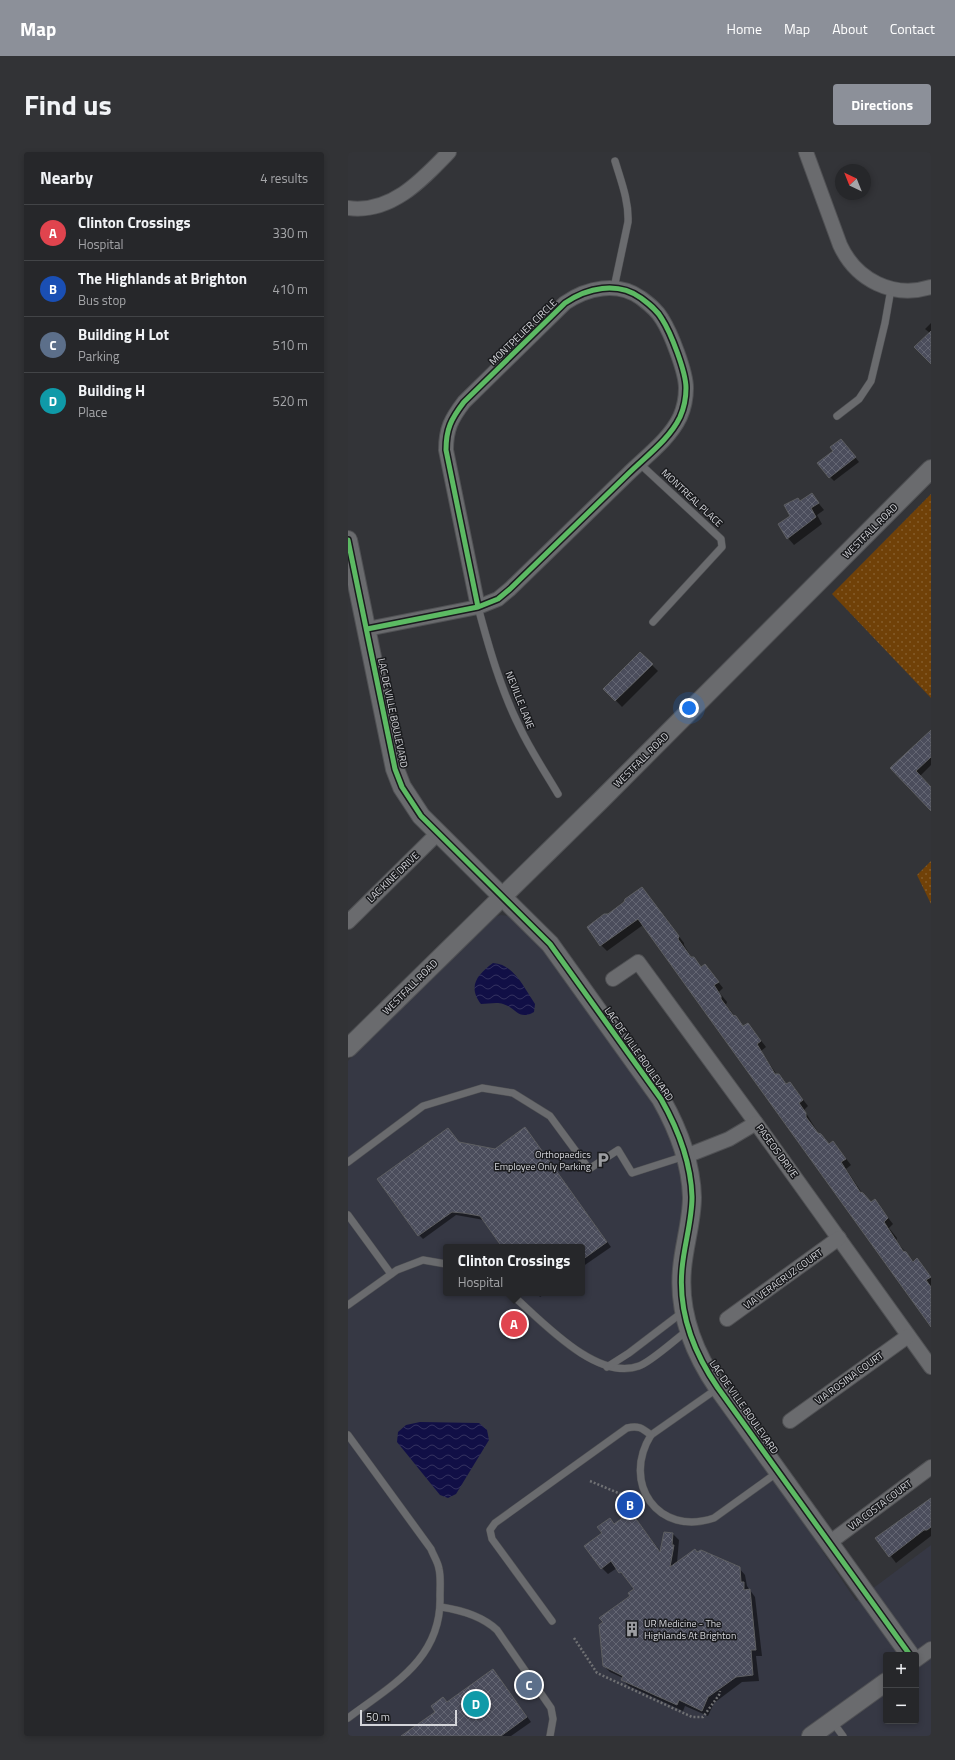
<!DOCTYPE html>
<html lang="en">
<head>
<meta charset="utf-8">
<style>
  :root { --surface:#26272a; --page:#323336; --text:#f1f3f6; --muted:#a4a5a8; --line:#424447; --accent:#8c9099 }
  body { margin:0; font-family:"Titillium Web",sans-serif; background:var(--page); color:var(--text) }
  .controls { position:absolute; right:12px; bottom:12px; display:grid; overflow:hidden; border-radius:4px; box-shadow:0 2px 6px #0003 }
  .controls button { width:36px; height:36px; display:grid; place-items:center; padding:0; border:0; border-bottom:1px solid var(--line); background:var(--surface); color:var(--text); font:20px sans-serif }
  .compass { position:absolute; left:487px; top:12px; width:36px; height:36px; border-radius:50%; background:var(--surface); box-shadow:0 2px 6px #0003; rotate:317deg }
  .scale { position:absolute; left:12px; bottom:10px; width:97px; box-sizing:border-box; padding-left:4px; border:2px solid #d4d5da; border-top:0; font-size:11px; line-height:14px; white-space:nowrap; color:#d4d5da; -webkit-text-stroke:3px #1a1b1e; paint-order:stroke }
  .you { position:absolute; left:341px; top:556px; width:14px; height:14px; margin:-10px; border:3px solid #fff; border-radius:50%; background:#1a73e8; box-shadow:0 0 0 6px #1a73e833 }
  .badge { display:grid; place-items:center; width:26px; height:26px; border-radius:50%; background:var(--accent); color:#fff; font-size:13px; font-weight:700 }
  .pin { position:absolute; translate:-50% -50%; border:2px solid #fff; box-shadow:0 1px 4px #0006 }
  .popup { position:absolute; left:95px; top:1092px; width:142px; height:52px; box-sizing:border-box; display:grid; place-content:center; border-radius:4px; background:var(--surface); filter:drop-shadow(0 1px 3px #0005); font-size:13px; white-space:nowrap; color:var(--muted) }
  .popup b { font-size:15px; color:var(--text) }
  .popup::after { content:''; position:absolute; left:50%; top:100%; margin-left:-8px; border:8px solid transparent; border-top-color:var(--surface) }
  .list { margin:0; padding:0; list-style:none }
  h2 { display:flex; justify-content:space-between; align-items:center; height:52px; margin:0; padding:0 16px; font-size:17px }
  h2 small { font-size:13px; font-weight:400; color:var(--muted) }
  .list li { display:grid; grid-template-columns:26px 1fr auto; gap:12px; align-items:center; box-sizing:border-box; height:56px; padding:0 16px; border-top:1px solid var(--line) }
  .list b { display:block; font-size:15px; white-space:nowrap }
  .list p { margin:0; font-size:13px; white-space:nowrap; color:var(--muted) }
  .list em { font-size:13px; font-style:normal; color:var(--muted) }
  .map { position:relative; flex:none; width:583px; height:1584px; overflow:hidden; border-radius:4px }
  header { display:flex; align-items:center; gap:24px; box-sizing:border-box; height:56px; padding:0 20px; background:var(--accent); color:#fff }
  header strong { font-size:19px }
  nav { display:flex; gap:22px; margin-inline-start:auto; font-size:14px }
  .intro { display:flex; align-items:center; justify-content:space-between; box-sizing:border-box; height:96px; padding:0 24px }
  h1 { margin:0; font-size:28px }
  .button { padding:10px 18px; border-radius:4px; background:var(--accent); color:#fff; font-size:14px; font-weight:700 }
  main { display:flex; gap:24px; padding:0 24px }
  aside { flex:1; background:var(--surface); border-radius:4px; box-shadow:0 2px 6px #0003 }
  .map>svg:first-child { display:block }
</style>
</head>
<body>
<header>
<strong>Map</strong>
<nav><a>Home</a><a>Map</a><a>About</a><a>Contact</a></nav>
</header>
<div class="intro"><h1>Find us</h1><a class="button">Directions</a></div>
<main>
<aside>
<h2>Nearby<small>4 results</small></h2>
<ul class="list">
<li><span class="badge" style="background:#e0444e">A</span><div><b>Clinton Crossings</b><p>Hospital</p></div><em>330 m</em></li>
<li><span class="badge" style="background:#1a4fb4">B</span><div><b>The Highlands at Brighton</b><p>Bus stop</p></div><em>410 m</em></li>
<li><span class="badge" style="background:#5c6f8a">C</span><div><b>Building H Lot</b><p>Parking</p></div><em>510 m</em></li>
<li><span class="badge" style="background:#0f9aa8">D</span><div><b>Building H</b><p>Place</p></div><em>520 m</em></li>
</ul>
</aside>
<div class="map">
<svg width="583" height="1584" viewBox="0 0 583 1584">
  <defs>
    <pattern id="grass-dots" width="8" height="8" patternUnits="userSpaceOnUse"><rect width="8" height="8" fill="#704108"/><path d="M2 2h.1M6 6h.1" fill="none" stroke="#845c2b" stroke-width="1.8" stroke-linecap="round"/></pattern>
    <pattern id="water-waves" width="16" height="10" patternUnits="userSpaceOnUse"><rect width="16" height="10" fill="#110f46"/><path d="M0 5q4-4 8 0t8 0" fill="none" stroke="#333160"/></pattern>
    <pattern id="building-cross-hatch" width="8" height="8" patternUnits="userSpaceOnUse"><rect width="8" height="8" fill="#4b4d5c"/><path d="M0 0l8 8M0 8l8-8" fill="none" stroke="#646673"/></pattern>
  </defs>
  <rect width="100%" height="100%" fill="#333438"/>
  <path fill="#363844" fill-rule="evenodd" d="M153 763 160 764 167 768 196 799 299 941 317 971 331 1009 334 1028 346 1212 350 1221 436 1342 508 1449 583 1393V1584H0V909L143 766ZM98 1095H234V1141H98ZM538 1503H568V1569H538Z"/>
  <g fill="url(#grass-dots)">
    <path d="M583 342V546L484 442Z"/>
    <path d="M583 709V752L569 723Z"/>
  </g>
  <g fill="url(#water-waves)">
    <path d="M145 811C166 812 176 836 187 852L186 860C170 869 169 856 155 852 149 850 140 852 133 852 119 834 130 822 145 811Z"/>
    <path d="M72 1270 131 1271 139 1278 141 1288 108 1342 100 1346 92 1343 49 1290 50 1280 58 1273Z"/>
  </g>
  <g fill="#0007">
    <path d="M583 171V211L582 181 577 177Z"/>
    <path d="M493 288 511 310 486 329 482 325 486 299Z"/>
    <path d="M464 343 476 358 469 363 474 372 446 393 440 386 444 364 453 350Z"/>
    <path d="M292 501 310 519 274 555 257 537Z"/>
    <path d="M583 579V613L572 624 583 636V658L544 616Z"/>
    <path d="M294 736 336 791V793L344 806 354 816 357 813 375 836 371 840 379 850 378 853 396 875 400 872 405 878 418 895 413 899 429 923 439 933 442 931 460 954 456 958 471 982 481 992 485 990 503 1013 498 1017 514 1041 524 1051 527 1049 545 1072 541 1076 549 1086 548 1089 566 1110 569 1108 583 1124V1173L295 773 259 799 253 793 260 764Z"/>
    <path d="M100 977 112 992 147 998 177 977 263 1095 234 1115V1095H155L136 1068 108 1063 75 1087 71 1083Z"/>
    <path d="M189 1141H198L192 1145Z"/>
    <path d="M583 1348V1384L548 1411 529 1386Z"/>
    <path d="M283 1361 313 1400 316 1381 325 1382 331 1388 329 1411 350 1401 391 1416 397 1423 399 1434 407 1445 414 1504H408L411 1529 394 1530 366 1551 360 1564 337 1554 335 1559 281 1534 274 1528 275 1526 262 1520 256 1514 287 1437 269 1416 260 1422 254 1416 255 1381 261 1367 267 1373Z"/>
    <path d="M145 1518 183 1570 163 1584H61L99 1551Z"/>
  </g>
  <g fill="url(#building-cross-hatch)" stroke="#5d5e61">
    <path d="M583 179V212L566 195Z"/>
    <path d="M493 287 508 305 481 326 469 311 485 299 482 295Z"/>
    <path d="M464 341 471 351 463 356 468 365 439 387 430 372 442 364 436 353 450 346 452 349Z"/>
    <path d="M292 500 305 512 267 549 255 537Z"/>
    <path d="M583 578V605L568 619 583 635V659L542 616Z"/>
    <path d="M294 735 331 784 330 787 343 805H346L353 815 357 812 371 830 366 833 373 844V847L385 863 388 864 395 874 400 871 413 889 409 892 427 922H431L438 932 442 930 455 948 451 951 458 961V965L470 981 473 982 481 992 485 989 498 1007 493 1010 512 1040 515 1041 523 1050 527 1047 540 1066 536 1070 555 1099 558 1100 565 1110 569 1106 583 1125 578 1128 583 1135V1175L290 767 252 794 239 775 256 762H260L276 750 277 747Z"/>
    <path d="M177 975 259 1090 234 1108V1095H154L132 1064 115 1061 104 1060 70 1084 29 1027 100 976 111 990 147 997Z"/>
    <path d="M583 1346V1375L579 1378H576L541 1405 527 1386Z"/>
    <path d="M283 1360 312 1400 316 1380 325 1381 324 1393H326L322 1415 347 1397 349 1400 353 1398 392 1415 393 1430H396V1438L402 1437 408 1498H403L405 1523 388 1525 360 1545 354 1559 331 1548 329 1553 273 1528 275 1524 255 1514 251 1473 255 1470 251 1466 282 1444 280 1441 286 1437 273 1420 271 1421 263 1409 253 1417 236 1394 254 1381 249 1375 262 1366 266 1372Z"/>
    <path d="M145 1517 179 1565 153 1584H53L87 1560 83 1554 95 1545 99 1550Z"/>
  </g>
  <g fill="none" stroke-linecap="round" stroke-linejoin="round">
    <defs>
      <g id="service">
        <path d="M266 136 280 70C281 49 273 29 267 9"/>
        <path d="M489 264 511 247 523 229 537 171 543 137"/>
        <path d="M291 311 373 387 374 395 305 470"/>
        <path d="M130 455C141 496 153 538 172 576 183 599 197 620 210 642"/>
        <path d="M0 1010 75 954 134 936 165 941 202 964 241 1017 270 998 284 1021 337 1004"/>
        <path d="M0 1063 43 1122"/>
        <path d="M162 1141C192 1167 248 1230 291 1214 303 1210 329 1186 340 1178"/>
        <path d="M0 1153 49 1118 75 1108 98 1112"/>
        <path d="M259 1215 281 1201 336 1159"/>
        <path d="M370 1236 303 1283C273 1331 310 1385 366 1366L430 1320"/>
        <path d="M0 1283 83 1397C85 1403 90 1410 91 1417 93 1425 92 1435 92 1444 94 1507 44 1533 0 1566"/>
        <path d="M93 1455C113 1458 134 1464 149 1478L203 1556 205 1567 202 1584"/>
        <path d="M204 1469 144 1387 142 1378 147 1371 279 1276C290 1273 294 1276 303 1283"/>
        <path d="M484 1569 495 1584"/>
      </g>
      <g id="minor">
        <path d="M458 0 492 93C508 128 545 147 583 135"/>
        <path d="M0 56C43 62 74 28 101 0"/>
        <path d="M19 477 130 455 150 447 162 437C201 399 240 361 279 323 297 305 321 288 332 265 336 256 338 245 338 236 338 220 323 181 314 167 309 158 301 152 293 146 269 129 239 136 217 151L116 250C103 267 98 277 98 298L130 455"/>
        <path d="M0 770 90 681"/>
        <path d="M265 827 290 810 408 971 583 1215"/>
        <path d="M338 1004 381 987 408 971"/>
        <path d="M379 1167 491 1086"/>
        <path d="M442 1269 560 1184"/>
        <path d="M481 1391 583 1315"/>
        <path d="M568 1508 583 1497"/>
      </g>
      <g id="tertiary">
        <path d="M0 388 47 617 54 635 73 664 202 792 313 947C330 977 343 1010 344 1045 344 1069 336 1093 334 1117 330 1160 346 1201 370 1236L562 1503"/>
        <path d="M0 896 253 648 583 317"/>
        <path d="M463 1584 538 1530"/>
      </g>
    </defs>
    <use href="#service" stroke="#505154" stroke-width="8"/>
    <use href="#minor" stroke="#505154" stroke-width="16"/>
    <use href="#tertiary" stroke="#505154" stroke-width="20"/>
    <g stroke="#707174" stroke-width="2.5" stroke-dasharray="2 2" stroke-linecap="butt">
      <path d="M242 1329 282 1346"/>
      <path d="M226 1486 249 1521 344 1565H355L371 1543 372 1539"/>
    </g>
    <use href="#service" stroke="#6a6b6e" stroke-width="7"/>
    <use href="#minor" stroke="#6a6b6e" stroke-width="14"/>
    <use href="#tertiary" stroke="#6a6b6e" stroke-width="18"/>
    <defs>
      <g id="cycleway">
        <path d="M0 388 47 617 54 635 73 664 202 792 313 947C330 977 343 1010 344 1045 344 1069 336 1093 334 1117 330 1160 346 1201 370 1236L562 1503"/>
        <path d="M19 477 130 455 150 447 162 437C201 399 240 361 279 323 297 305 321 288 332 265 336 256 338 245 338 236 338 220 323 181 314 167 309 158 301 152 293 146 269 129 239 136 217 151L116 250C103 267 98 277 98 298L130 455"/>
      </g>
    </defs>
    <use href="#cycleway" stroke="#1a1b1e" stroke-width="8"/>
    <use href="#cycleway" stroke="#5cba63" stroke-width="5"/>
  </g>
  <defs>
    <symbol id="parking-bare" viewBox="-9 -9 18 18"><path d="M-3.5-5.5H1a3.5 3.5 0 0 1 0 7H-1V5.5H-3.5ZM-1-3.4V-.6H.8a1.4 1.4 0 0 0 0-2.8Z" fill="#9c9da1" stroke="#1a1b1e" stroke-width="2.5" paint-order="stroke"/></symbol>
    <symbol id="building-bare" viewBox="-9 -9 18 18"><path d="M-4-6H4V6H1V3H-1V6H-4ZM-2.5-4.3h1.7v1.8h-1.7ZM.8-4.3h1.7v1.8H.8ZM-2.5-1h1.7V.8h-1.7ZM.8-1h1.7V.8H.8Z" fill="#9c9da1" stroke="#1a1b1e" stroke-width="2.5" paint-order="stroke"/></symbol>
  </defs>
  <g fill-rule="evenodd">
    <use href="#parking-bare" x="244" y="997" width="22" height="22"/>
    <use href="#building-bare" x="273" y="1466" width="22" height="22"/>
  </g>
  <g text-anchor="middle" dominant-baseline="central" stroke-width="3" stroke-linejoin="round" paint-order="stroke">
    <g font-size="10" fill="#d4d5da" stroke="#1a1b1e">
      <text transform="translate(175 180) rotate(-44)">MONTPELIER CIRCLE</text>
      <text transform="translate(344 346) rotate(43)">MONTREAL PLACE</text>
      <text transform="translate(522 379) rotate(-45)">WESTFALL ROAD</text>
      <text transform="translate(172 548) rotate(68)">NEVILLE LANE</text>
      <text transform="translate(45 561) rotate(78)">LAC DE VILLE BOULEVARD</text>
      <text transform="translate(293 608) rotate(-45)">WESTFALL ROAD</text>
      <text transform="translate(45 725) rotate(-44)">LAC KINE DRIVE</text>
      <text transform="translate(62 835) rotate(-45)">WESTFALL ROAD</text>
      <text transform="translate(291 902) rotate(55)">LAC DE VILLE BOULEVARD</text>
      <text transform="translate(429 999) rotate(54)">PASEOS DRIVE</text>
      <text transform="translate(435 1127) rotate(-36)">VIA VERACRUZ COURT</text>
      <text transform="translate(501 1226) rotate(-36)">VIA ROSINA COURT</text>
      <text transform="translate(396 1255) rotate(55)">LAC DE VILLE BOULEVARD</text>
      <text transform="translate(532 1353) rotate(-37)">VIA COSTA COURT</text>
    </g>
    <g font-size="10" fill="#d4d5da" stroke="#1a1b1e" text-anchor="end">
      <text x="243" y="1002">Orthopaedics<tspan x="243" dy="12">Employee Only Parking</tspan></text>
      <text x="296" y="1471" text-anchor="start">UR Medicine - The<tspan x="296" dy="12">Highlands At Brighton</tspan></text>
    </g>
  </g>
</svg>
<div class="controls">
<button>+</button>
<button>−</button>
</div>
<svg class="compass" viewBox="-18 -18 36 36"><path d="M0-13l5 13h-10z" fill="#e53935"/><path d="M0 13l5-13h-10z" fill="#a4a5a8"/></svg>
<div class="scale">50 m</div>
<div class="you"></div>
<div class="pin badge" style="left:166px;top:1172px;background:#e0444e">A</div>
<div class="popup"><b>Clinton Crossings</b>Hospital</div>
<div class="pin badge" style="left:282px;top:1353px;background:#1a4fb4">B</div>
<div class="pin badge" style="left:181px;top:1533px;background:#5c6f8a">C</div>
<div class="pin badge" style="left:128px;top:1552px;background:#0f9aa8">D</div>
</div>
</main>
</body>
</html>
